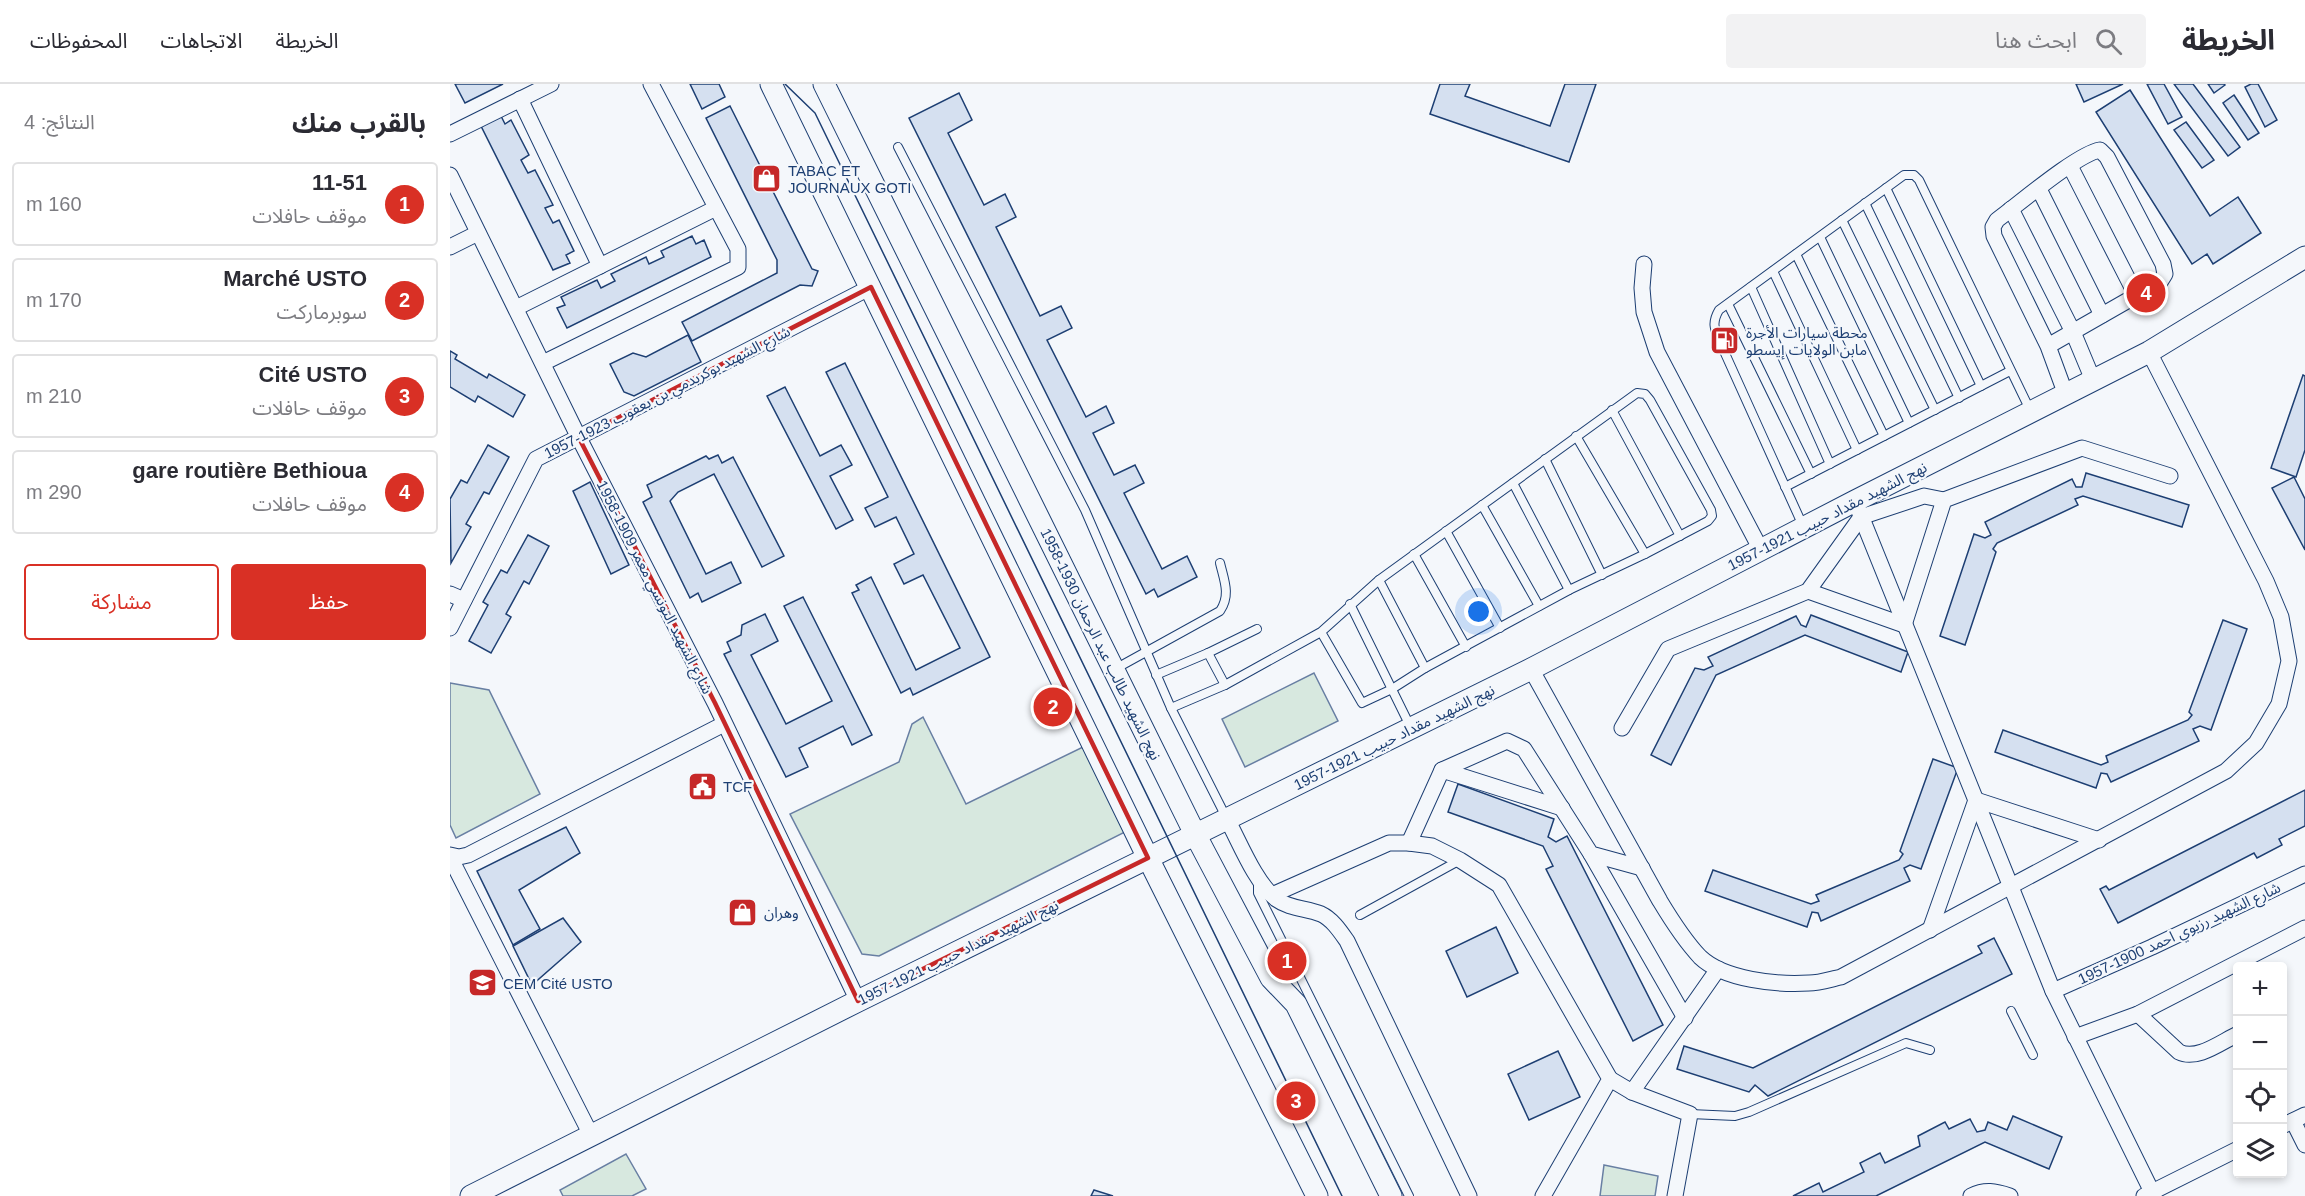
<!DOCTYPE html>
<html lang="ar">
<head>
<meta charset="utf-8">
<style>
  :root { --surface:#fff; --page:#f2f2f3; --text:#2b2b33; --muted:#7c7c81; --line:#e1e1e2; --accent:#d93025 }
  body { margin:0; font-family:Helvetica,"Noto Sans Arabic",sans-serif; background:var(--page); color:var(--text); direction:rtl }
  .controls { position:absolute; right:18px; bottom:18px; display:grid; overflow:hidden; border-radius:6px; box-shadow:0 3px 9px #0003 }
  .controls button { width:54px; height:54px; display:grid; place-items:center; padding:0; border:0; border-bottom:2px solid var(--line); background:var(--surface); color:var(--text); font:30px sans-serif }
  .you { position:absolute; left:1029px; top:528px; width:21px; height:21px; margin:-15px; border:4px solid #fff; border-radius:50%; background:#1a73e8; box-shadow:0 0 0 9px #1a73e833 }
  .badge { display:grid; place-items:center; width:39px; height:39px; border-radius:50%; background:var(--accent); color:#fff; font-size:20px; font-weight:700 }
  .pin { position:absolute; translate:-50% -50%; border:3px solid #fff; box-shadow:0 2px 6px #0006 }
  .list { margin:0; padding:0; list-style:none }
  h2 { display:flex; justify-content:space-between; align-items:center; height:78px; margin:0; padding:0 24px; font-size:26px }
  h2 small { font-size:20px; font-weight:400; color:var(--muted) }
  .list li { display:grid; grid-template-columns:39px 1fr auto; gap:18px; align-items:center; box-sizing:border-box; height:84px; margin:0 12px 12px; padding:0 12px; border:2px solid var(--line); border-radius:6px }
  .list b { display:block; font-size:22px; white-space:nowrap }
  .list p { margin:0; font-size:20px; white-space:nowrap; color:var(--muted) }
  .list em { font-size:20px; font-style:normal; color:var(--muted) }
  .actions { display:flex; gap:12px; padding:18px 24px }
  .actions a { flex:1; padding:14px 0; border:2px solid var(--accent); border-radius:6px; text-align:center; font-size:21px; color:var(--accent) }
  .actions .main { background:var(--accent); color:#fff }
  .icon { flex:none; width:33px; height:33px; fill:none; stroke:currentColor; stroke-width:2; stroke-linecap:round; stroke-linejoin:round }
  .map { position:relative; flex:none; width:1855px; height:1112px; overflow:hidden; direction:ltr }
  header { display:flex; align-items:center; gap:36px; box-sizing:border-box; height:84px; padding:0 30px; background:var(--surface); border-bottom:2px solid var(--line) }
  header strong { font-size:28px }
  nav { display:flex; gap:33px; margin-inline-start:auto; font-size:21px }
  .search { width:420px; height:54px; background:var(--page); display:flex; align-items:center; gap:15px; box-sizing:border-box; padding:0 21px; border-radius:6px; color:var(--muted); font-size:22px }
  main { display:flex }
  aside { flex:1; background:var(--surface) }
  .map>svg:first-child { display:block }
</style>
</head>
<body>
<header>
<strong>الخريطة</strong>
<div class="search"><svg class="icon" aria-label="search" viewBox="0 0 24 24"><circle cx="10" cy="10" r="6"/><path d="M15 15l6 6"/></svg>ابحث هنا</div>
<nav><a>الخريطة</a><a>الاتجاهات</a><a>المحفوظات</a></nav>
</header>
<main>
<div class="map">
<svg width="1855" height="1112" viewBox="0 0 1855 1112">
  <rect width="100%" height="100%" fill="#f4f7fb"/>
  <g fill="#d7e8df" stroke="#687fa3" stroke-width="1.5">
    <path d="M864 589 888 637 795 683 772 635Z"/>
    <path d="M0 599 39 606 90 710 6 754 0 741Z"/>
    <path d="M473 633 516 720 633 663 675 748 429 872 412 870 340 730 449 678 462 640Z"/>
    <path d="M176 1070 196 1105 182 1112H113L110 1106Z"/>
    <path d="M1154 1081 1208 1092 1205 1112H1150Z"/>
  </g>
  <g fill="#d5e0f0" stroke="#1d3f73" stroke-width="1.5">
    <path d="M5 0H53L15 19Z"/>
    <path d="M240 0H269L275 13 252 25Z"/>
    <path d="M990 0H1020L1015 12 1100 42 1115 0H1146L1119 78 980 30Z"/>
    <path d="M1626 0H1673L1634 18Z"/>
    <path d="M1697 0H1714L1732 33 1718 40Z"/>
    <path d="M1724 0H1743L1790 63 1778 72Z"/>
    <path d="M1758 0H1774L1775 1 1764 9Z"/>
    <path d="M1801 0H1808L1827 36 1815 43 1795 3Z"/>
    <path d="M1680 6 1760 132 1788 113 1811 149 1763 180 1757 170 1742 180 1646 28Z"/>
    <path d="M509 9 522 36 498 49 534 121 555 110 566 133 546 143 590 232 611 222 622 244 597 256 636 333 656 322 664 339 643 349 664 391 685 381 694 399 674 409 712 485 737 472 747 493 708 513 704 505 696 510 459 34Z"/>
    <path d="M1784 11 1809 49 1798 56 1773 19Z"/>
    <path d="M280 22 362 185 368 187 362 202 350 201 242 257 232 238 327 189V176L256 34Z"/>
    <path d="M51 32 55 40 61 36 79 71 71 76 78 89 85 86 103 121 95 124 103 139 109 136 124 167 116 171 120 179 103 186 31 42Z"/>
    <path d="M1736 38 1764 76 1752 84 1724 46Z"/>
    <path d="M242 152 246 160 254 156 261 173 117 244 107 224 115 221 111 213 147 196 151 204 165 197 161 190 196 173 199 180 214 173 211 167Z"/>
    <path d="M238 251 251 278 184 312 174 308 160 280 183 269 196 273Z"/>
    <path d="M0 267 7 271 5 275 37 294 39 290 75 311 63 333 28 312 25 318 0 303Z"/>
    <path d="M395 279 540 573 463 611 460 604 451 609 402 509 409 506 406 501 421 493 466 586 510 564 473 491 454 500 444 480 464 470 446 433 425 443 415 424 438 413 376 288Z"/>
    <path d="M1853 291 1855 292V366L1846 393 1821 384Z"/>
    <path d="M335 303 370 372 391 361 402 381 380 392 403 436 386 445 317 312Z"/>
    <path d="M38 361 59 373 39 410 34 408 16 440 21 443 1 479 0 415 11 396 17 399Z"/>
    <path d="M268 371 272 379 283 373 334 472 312 483 264 390 228 408 220 417 256 490 281 478 291 499 252 518 248 509 240 514 193 418 202 413 197 401 256 372 259 375Z"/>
    <path d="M1636 389 1739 421 1732 443 1633 412 1625 415 1628 421 1547 459 1543 465 1546 468 1515 561 1490 552 1524 450 1535 454 1541 451 1535 438 1622 395 1626 403H1632Z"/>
    <path d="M1844 393 1855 415V466L1822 404Z"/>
    <path d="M140 398 179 481 161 490 123 407Z"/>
    <path d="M78 451 99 462 79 500 74 497 56 530 61 533 41 569 19 557 38 521 33 518 51 486 57 489Z"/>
    <path d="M353 513 422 651 402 661 393 642 349 664 358 683 336 693 274 570 281 567 277 558 291 551 292 541 315 530 328 557 301 571 336 640 382 617 334 522Z"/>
    <path d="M1361 531 1458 568 1451 588 1355 551 1266 591 1221 681 1201 671 1245 584 1254 586 1263 582 1258 573 1346 532 1351 541 1356 543Z"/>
    <path d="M1773 536 1797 545 1761 646 1750 642 1743 645 1749 657 1661 698 1657 690 1651 689 1646 704 1545 668 1553 646 1651 681 1658 678 1656 672 1738 636 1742 631 1739 628Z"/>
    <path d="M1483 675 1508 684 1471 785 1460 781 1454 784 1460 797 1371 837 1368 829 1362 828 1357 843 1255 807 1263 786 1361 820 1369 817 1366 811 1449 776 1453 770 1450 767Z"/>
    <path d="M1008 700 1104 735 1098 753 1106 758 1117 752 1213 941 1183 957 1096 785 1103 782 1093 762 998 728Z"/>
    <path d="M1855 706V742L1829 755 1832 761 1807 774 1804 769 1668 839 1650 805 1656 802 1659 806Z"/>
    <path d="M116 743 130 769 69 806 90 845 63 861 27 787Z"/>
    <path d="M113 834 131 858 82 901 63 862Z"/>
    <path d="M1046 843 1068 889 1017 913 996 867Z"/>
    <path d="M1544 854 1562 890 1318 1012 1305 1001 1299 1008 1227 985 1234 962 1303 984 1532 869 1528 862Z"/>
    <path d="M1108 967 1130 1013 1079 1036 1058 990Z"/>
    <path d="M1563 1032 1612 1053 1599 1085 1535 1058 1426 1112H1343L1369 1099 1373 1108 1414 1088 1410 1079 1430 1069 1435 1079 1470 1062 1468 1052 1495 1038 1499 1045 1520 1035 1527 1048 1535 1046 1538 1038 1557 1046Z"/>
    <path d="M644 1106 663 1112H641Z"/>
  </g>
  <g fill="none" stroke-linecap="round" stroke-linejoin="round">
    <defs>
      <g id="lane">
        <path d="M448 63 635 426 721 624 777 735"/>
        <path d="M1436 104 1531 302"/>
        <path d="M1415 119 1509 314"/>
        <path d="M1392 136 1485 326"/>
        <path d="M1370 153 1459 339"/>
        <path d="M1346 170 1434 352"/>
        <path d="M1323 187 1407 366"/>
        <path d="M1301 203 1380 380"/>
        <path d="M1278 220 1361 390"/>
        <path d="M1162 326 1230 452"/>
        <path d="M1126 352 1195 470"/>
        <path d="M1095 375 1152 491"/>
        <path d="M1063 399 1119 506"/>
        <path d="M1335 403 1560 287"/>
        <path d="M1032 421 1089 522"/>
        <path d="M1353 442 1269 256C1264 244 1262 238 1269 226L1454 91H1464L1469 96 1581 328"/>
        <path d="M996 447 1050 544"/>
        <path d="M964 470 1016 563"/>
        <path d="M929 496 975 584"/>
        <path d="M900 520 960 642"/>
        <path d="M758 569 775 601"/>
        <path d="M665 585 770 527C781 511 774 496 770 479"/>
        <path d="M706 591 758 569 807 545"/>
        <path d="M721 624 775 601 871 548 929 496 1187 309 1195 310 1200 316 1261 426 1262 432 1258 437 1195 470 1119 506 975 584 942 605 912 619 871 548"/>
        <path d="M808 798V809L959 1112"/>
        <path d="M910 831 1010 776"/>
        <path d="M1561 927 1583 971"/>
        <path d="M1240 1030 1285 1032 1299 1028 1456 959 1480 966"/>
      </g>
      <g id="street">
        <path d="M70 15 150 182"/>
        <path d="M0 50 101 0"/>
        <path d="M1620 82 1686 211"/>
        <path d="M0 91 129 354 265 619 408 917"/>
        <path d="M1589 105 1652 231"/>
        <path d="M1561 125 1623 248 1643 296"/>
        <path d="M0 163 28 149"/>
        <path d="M1194 180 1192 204 1194 228 1207 268 1311 466"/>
        <path d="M66 224 266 124"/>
        <path d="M1598 262 1710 198 1715 190 1713 180 1657 73 1650 66C1627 70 1569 120 1547 136L1543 143 1544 152 1598 262 1616 311"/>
        <path d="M93 279 288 183V165L201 0"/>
        <path d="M1405 417 1603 907 1704 1112"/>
        <path d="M1358 507 1454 541 1494 416 1632 364 1720 392"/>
        <path d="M0 510 14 516"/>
        <path d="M0 544 86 375 421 203"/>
        <path d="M1081 585 1210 817C1222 837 1234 856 1250 873 1274 896 1327 901 1359 899 1370 899 1381 895 1391 893L1776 687 1806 659 1829 620 1839 577 1831 533 1816 497 1699 268"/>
        <path d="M1172 644 1218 565 1358 507 1411 433 1474 412 1494 416"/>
        <path d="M992 686 1112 724"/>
        <path d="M777 735C790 759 805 798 826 815 840 825 856 824 871 830 882 835 890 847 897 857L1019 1112"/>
        <path d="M959 759 992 686 1057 657 1074 665 1141 770 1192 784"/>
        <path d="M1141 770 1235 934"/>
        <path d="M0 771 9 773 18 771 274 640"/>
        <path d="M0 773 141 1051"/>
        <path d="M822 811 939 759H959L982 762 1010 776 1049 801 1160 995 1093 1112"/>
        <path d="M1480 846 1526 716 1649 756"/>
        <path d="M1603 907 1702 863 1855 790"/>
        <path d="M1688 930 1729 968C1747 977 1771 958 1788 950"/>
        <path d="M1625 953 1688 930 1855 844"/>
        <path d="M1160 995 1182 1008 1240 1030 1225 1112"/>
        <path d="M1182 1008 1268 885"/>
        <path d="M1843 1037 1855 1061"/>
        <path d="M1832 1042 1855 1031"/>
        <path d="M1521 1112C1535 1105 1545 1107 1560 1112"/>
        <path d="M1694 1112 1788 1065"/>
      </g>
      <g id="secondary">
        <path d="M321 0 698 774 867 1112"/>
        <path d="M374 0 745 750 821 894 846 920 941 1112"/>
        <path d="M21 1112 408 917 1081 585 1405 417 1699 268 1855 173"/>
      </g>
    </defs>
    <use href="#lane" stroke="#1d3f73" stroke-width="10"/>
    <use href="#street" stroke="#1d3f73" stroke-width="17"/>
    <use href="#secondary" stroke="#1d3f73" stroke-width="23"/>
    <use href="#lane" stroke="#f4f7fb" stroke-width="8"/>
    <use href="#street" stroke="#f4f7fb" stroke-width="15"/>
    <use href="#secondary" stroke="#f4f7fb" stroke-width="21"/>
    <path stroke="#1d3f73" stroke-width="1.5" d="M335 0 365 29 892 1112"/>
  </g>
  <path fill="none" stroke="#c62828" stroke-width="4.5" stroke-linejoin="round" d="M421 203 698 774 408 917 265 619 129 354Z"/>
  <defs>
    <symbol id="shop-square" viewBox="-11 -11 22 22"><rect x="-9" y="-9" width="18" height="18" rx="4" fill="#c62828" stroke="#f4f7fb"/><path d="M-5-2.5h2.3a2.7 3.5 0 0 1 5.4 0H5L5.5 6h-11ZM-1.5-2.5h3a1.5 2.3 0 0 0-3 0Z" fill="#fff"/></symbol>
    <symbol id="fuel-square" viewBox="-11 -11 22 22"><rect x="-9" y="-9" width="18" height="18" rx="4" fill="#c62828" stroke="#f4f7fb"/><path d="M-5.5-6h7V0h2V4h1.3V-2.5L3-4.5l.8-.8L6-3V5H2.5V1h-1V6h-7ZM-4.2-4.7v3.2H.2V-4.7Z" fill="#fff"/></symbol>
    <symbol id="civic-square" viewBox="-11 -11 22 22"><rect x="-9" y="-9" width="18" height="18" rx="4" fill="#c62828" stroke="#f4f7fb"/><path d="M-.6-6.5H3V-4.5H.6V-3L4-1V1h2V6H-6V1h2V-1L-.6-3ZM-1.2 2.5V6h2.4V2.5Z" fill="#fff"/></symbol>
    <symbol id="school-square" viewBox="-11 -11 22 22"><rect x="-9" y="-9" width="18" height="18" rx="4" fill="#c62828" stroke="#f4f7fb"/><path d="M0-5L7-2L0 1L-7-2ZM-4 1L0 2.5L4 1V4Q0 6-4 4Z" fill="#fff"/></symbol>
  </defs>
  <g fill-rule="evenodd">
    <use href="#shop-square" x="300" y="78" width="33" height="33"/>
    <use href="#fuel-square" x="1258" y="240" width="33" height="33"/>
    <use href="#civic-square" x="236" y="686" width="33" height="33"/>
    <use href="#shop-square" x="276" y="812" width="33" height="33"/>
    <use href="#school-square" x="16" y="882" width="33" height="33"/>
  </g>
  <g text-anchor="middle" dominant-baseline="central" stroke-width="4.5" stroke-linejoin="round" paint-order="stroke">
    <g font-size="15" fill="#1d3f73" stroke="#f4f7fb" text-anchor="start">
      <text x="338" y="86">TABAC ET<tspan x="338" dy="17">JOURNAUX GOTI</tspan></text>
      <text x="1296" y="248">محطة سيارات الأجرة<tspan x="1296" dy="17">مابن الولايات إيسطو</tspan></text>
      <text x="273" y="702">TCF</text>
      <text x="314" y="828">وهران</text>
      <text x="53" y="899">CEM Cité USTO</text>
    </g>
    <g font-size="15" fill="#1d3f73" stroke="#f4f7fb">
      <text transform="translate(217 308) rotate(-27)">شارع الشهيد بوكريدمي بن يعقوب 1923-1957</text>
      <text transform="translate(1377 432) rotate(-27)">نهج الشهيد مقداد حبيب 1921-1957</text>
      <text transform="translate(205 503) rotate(63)">شارع الشهيد التونسي معمر 1909-1958</text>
      <text transform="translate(651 560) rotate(64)">نهج الشهيد طالب عبد الرحمان 1930-1958</text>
      <text transform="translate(944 653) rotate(-26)">نهج الشهيد مقداد حبيب 1921-1957</text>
      <text transform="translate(1729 849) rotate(-25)">شارع الشهيد رزيوي احمد 1900-1957</text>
      <text transform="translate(508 868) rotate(-26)">نهج الشهيد مقداد حبيب 1921-1957</text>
    </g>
  </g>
</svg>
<div class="controls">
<button>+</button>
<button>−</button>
<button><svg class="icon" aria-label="locate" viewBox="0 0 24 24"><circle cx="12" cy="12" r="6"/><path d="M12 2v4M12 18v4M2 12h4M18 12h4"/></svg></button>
<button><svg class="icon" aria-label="layers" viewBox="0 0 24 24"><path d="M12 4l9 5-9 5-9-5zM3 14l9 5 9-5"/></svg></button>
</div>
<div class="you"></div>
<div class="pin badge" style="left:837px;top:877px">1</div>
<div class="pin badge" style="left:603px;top:623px">2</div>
<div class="pin badge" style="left:846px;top:1017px">3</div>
<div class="pin badge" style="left:1696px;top:209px">4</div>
</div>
<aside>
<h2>بالقرب منك<small>النتائج: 4</small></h2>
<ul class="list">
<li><span class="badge">1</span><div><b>11-51</b><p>موقف حافلات</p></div><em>160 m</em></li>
<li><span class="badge">2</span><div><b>Marché USTO</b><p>سوبرماركت</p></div><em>170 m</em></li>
<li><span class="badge">3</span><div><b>Cité USTO</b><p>موقف حافلات</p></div><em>210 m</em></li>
<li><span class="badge">4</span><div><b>gare routière Bethioua</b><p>موقف حافلات</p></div><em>290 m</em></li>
</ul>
<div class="actions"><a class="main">حفظ</a><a>مشاركة</a></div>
</aside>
</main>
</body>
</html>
